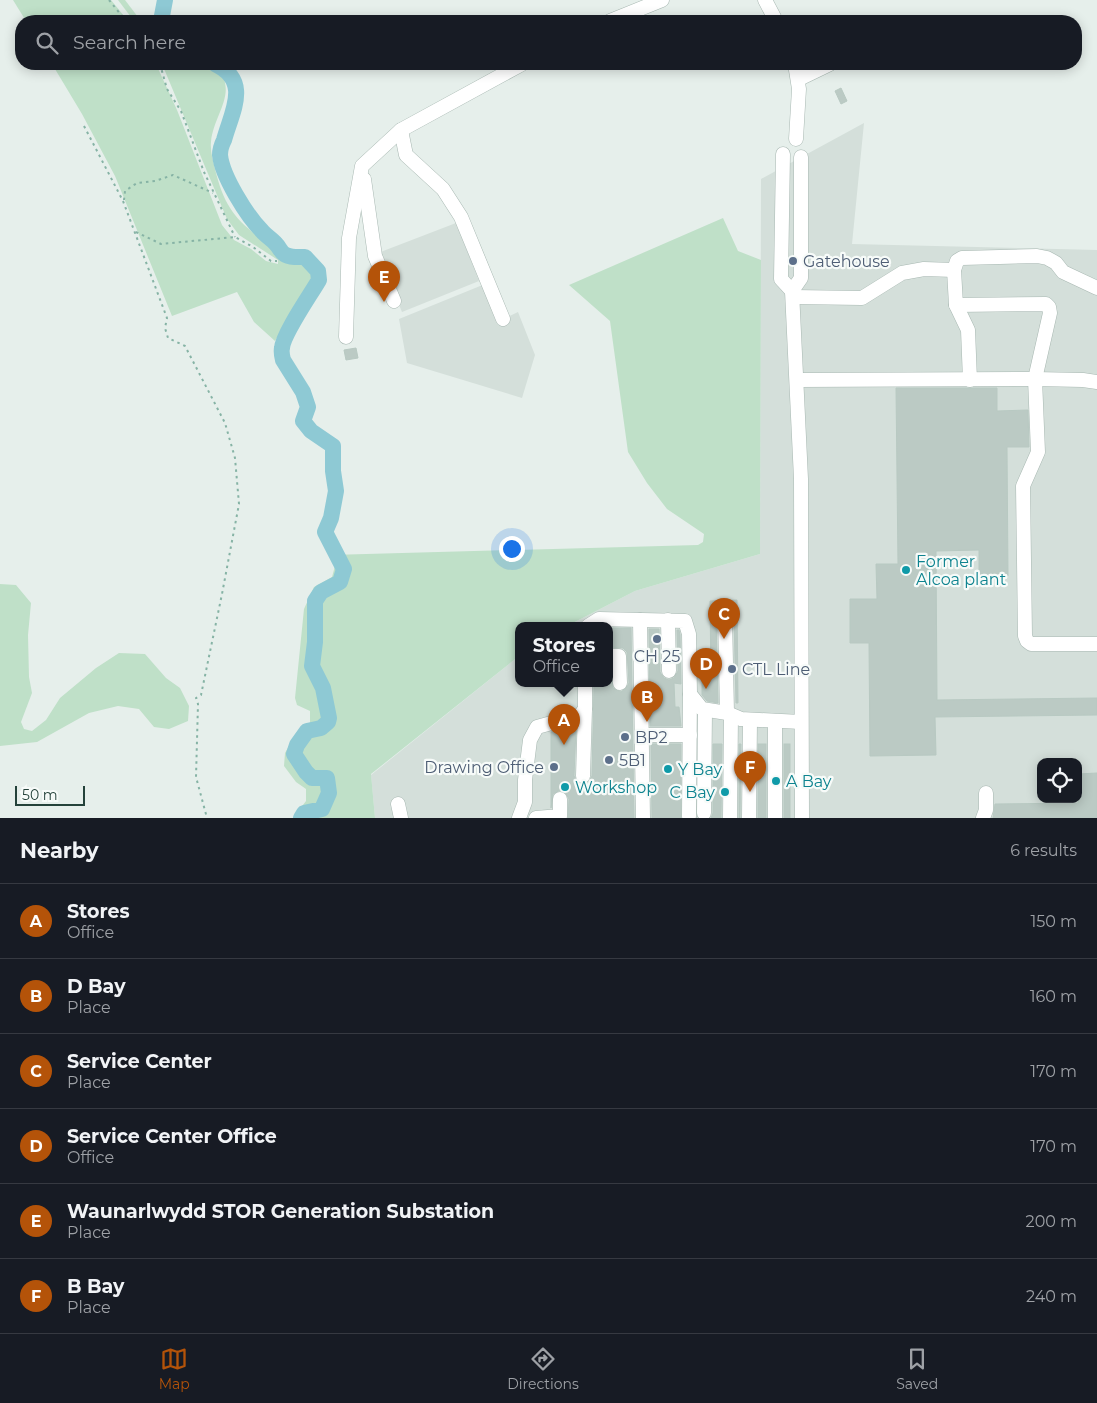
<!DOCTYPE html>
<html lang="en">
<head>
<meta charset="utf-8">
<style>
  :root { --surface:#171b24; --page:#20242c; --text:#f1f3f6; --muted:#9ea1a6; --line:#363941; --accent:#b45309 }
  body { margin:0; font-family:Montserrat,sans-serif; background:var(--page); color:var(--text) }
  .controls { position:absolute; right:15px; bottom:15px; display:grid; overflow:hidden; border-radius:10px; box-shadow:0 2px 12px #0003 }
  .controls button { width:45px; height:45px; display:grid; place-items:center; padding:0; border:0; border-bottom:1px solid var(--line); background:var(--surface); color:var(--text); font:25px sans-serif }
  .scale { position:absolute; left:15px; bottom:12px; width:70px; box-sizing:border-box; padding-left:5px; border:2px solid #24423a; border-top:0; font-size:14px; line-height:18px; white-space:nowrap; color:#24423a; -webkit-text-stroke:4px #f7fbf9; paint-order:stroke }
  .you { position:absolute; left:511px; top:548px; width:18px; height:18px; margin:-12px; border:4px solid #fff; border-radius:50%; background:#1a73e8; box-shadow:0 0 0 8px #1a73e833 }
  .badge { display:grid; place-items:center; width:32px; height:32px; border-radius:50%; background:var(--accent); color:#fff; font-size:16px; font-weight:700 }
  .pin { position:absolute; translate:-50% -41px; filter:drop-shadow(0 1px 2px #0008) }
  .pin::after { content:''; position:absolute; top:26px; width:18px; height:15px; background:inherit; clip-path:polygon(0 0,100% 0,50% 100%) }
  .popup { position:absolute; left:515px; top:622px; width:98px; height:65px; box-sizing:border-box; display:grid; place-content:center; border-radius:10px; background:var(--surface); filter:drop-shadow(0 1px 4px #0005); font-size:16px; white-space:nowrap; color:var(--muted) }
  .popup b { font-size:19px; color:var(--text) }
  .popup::after { content:''; position:absolute; left:50%; top:100%; margin-left:-10px; border:10px solid transparent; border-top-color:var(--surface) }
  .list { margin:0; padding:0; list-style:none }
  h2 { display:flex; justify-content:space-between; align-items:center; height:65px; margin:0; padding:0 20px; font-size:21px }
  h2 small { font-size:16px; font-weight:400; color:var(--muted) }
  .list li { display:grid; grid-template-columns:32px 1fr auto; gap:15px; align-items:center; box-sizing:border-box; height:75px; padding:0 20px; border-top:1px solid var(--line) }
  .list b { display:block; font-size:19px; white-space:nowrap }
  .list p { margin:0; font-size:16px; white-space:nowrap; color:var(--muted) }
  .list em { font-size:16px; font-style:normal; color:var(--muted) }
  .icon { flex:none; width:28px; height:28px; fill:none; stroke:currentColor; stroke-width:2; stroke-linecap:round; stroke-linejoin:round }
  .map { position:relative; flex:none; width:1097px; height:818px; overflow:hidden }
  .search { position:absolute; background:var(--surface); box-shadow:0 2px 12px #0003; left:15px; right:15px; top:15px; height:55px; display:flex; align-items:center; gap:12px; box-sizing:border-box; padding:0 18px; border-radius:20px; color:var(--muted); font-size:19px }
  .sheet { height:515px; background:var(--surface) }
  nav { display:flex; justify-content:space-around; align-items:center; box-sizing:border-box; height:70px; border-top:1px solid var(--line); background:var(--surface); font-size:14px; color:var(--muted) }
  nav a { display:grid; justify-items:center; gap:2px }
  nav .on { color:var(--accent) }
  .map>svg:first-child { display:block }
</style>
</head>
<body>
<div class="map">
<svg width="1097" height="818" viewBox="0 0 1097 818">
  <rect width="100%" height="100%" fill="#e6efeb"/>
  <g fill="#d4dfda" fill-rule="evenodd">
    <path d="M864 123 852 244 1097 250V818H375L371 775 519 656V684H609V626H567L635 591 760 554 761 179ZM1041 762H1078V799H1041Z"/>
    <path d="M456 223 479 281 402 312 378 253Z"/>
    <path d="M485 284 503 319 518 312 535 355 522 398 407 363 399 319Z"/>
  </g>
  <g fill="#bfe0c8">
    <path d="M13 0H111L128 21H26Z"/>
    <path d="M118 0H125L141 21H134Z"/>
    <path d="M52 64H156L177 110 222 225 234 240 251 249 266 261 278 264V260L239 235 227 219 162 64H215C240 93 214 112 211 142 210 151 213 160 215 169 225 210 238 223 272 246 286 256 291 261 308 266L312 273 309 287 275 341 254 322 237 292 172 316 115 176 82 114Z"/>
    <path d="M723 218 738 251 761 260 760 554 635 591 567 626H519V656L371 774 375 818H293L306 801V789L296 782 284 766 285 753 297 732 310 725V711L297 705 295 698 304 609 314 587 332 577 335 566 330 555 698 545 703 542 704 534 667 509 647 483 628 452 610 321 569 285Z"/>
    <path d="M0 584 16 585 31 603 28 635 29 677 32 693 21 722 24 729 32 731 46 720 60 698 96 668 119 653 145 654 166 678 180 688 189 706 188 721 169 729 154 727 139 709 118 706 89 713 37 742 0 746Z"/>
  </g>
  <g fill="none" stroke-linecap="round" stroke-linejoin="round">
    <g stroke="#8ec9d4" stroke-width="16">
      <path d="M161 21 165 0"/>
      <path d="M215 64C251 81 232 111 224 140 222 144 220 150 220 155 222 176 247 216 262 231 266 236 272 239 276 244 280 248 281 253 286 255 292 258 299 257 305 257L318 271 319 280C311 294 283 334 282 348 281 352 282 356 283 360L303 392 308 407 303 421 311 431 333 446V471L336 491 331 518 325 532 344 569 340 582 321 592 315 601V642L312 666 323 688 329 718 328 722 321 728 307 731 297 745 294 754 306 772 312 778H327L329 793 322 809 304 813 301 818"/>
    </g>
  </g>
  <g fill="#bbcac4" stroke="#b8c9c2">
    <path d="M841 88 847 101 841 104 835 91Z"/>
    <path d="M356 348 358 358 346 360 344 350Z"/>
    <path d="M896 388H997V411L1028 410 1029 447H1007L1008 576H979V550L936 551 937 700 1097 698V715L935 717 936 755 870 756 869 643H850V599H877L876 564H898Z"/>
    <path d="M737 600 738 703H736L734 616 732 611 725 607 720 609 716 616 718 703 707 701 702 695V677H711L710 601Z"/>
    <path d="M609 628H631L634 818H568L569 799 565 792 560 790 553 794 551 808V732L576 728 574 776 579 784 588 783 592 776 594 684H609V665H611L613 688 621 692 627 687 629 683 627 652 623 648 609 647Z"/>
    <path d="M649 629H659L660 672 664 678 669 680 674 678 678 671 677 630H679L680 635 681 684 674 683 675 707H679L681 726H650Z"/>
    <path d="M651 744H681V818H652Z"/>
    <path d="M713 744H722L721 818H711L713 813Z"/>
    <path d="M739 744H741L740 818H739Z"/>
    <rect x="758" y="744" width="8" height="74"/>
    <rect x="784" y="744" width="6" height="74"/>
    <path d="M1097 773V818H993L995 804 1078 803V774Z"/>
  </g>
  <g fill="none" stroke-linecap="round" stroke-linejoin="round">
    <defs>
      <g id="minor">
        <path d="M765 0 776 21"/>
        <path d="M610 21 662 0"/>
        <path d="M795 64 799 89 796 139"/>
        <path d="M799 79 830 64"/>
        <path d="M401 130 406 155 443 189 461 217 503 319"/>
        <path d="M783 154 781 279 792 291 801 278V157"/>
        <path d="M364 179 375 256 394 301"/>
        <path d="M792 291 801 479 802 818"/>
        <path d="M793 297 862 298 902 273 924 269 954 270"/>
        <path d="M956 305 1046 304 1049 307 1050 313 1035 379 1038 452 1023 486 1025 636 1027 641 1031 644H1097"/>
        <path d="M346 337 349 238 362 166 401 130 522 64"/>
        <path d="M797 380 1035 379 1083 380 1097 382"/>
        <path d="M970 380 968 330 956 305 954 270 957 261 962 258 1037 256 1047 258 1056 263 1063 272 1097 288"/>
        <path d="M725 616 727 713"/>
        <path d="M640 620 643 818"/>
        <path d="M668 620 669 671"/>
        <path d="M588 626 599 619 685 621 689 634 690 694 702 709 727 713 741 719 801 722"/>
        <path d="M609 656H619L620 683"/>
        <path d="M642 735H690"/>
        <path d="M583 776 585 709"/>
        <path d="M398 804 401 818"/>
        <path d="M704 813 705 710"/>
        <path d="M689 816 690 694"/>
        <path d="M519 818 525 802V780L530 740 537 727 555 722 577 719 585 709V684"/>
        <path d="M536 818 560 816V799"/>
        <path d="M730 818 731 715"/>
        <path d="M749 818 750 720"/>
        <path d="M775 818V721"/>
        <path d="M983 818 986 810V793"/>
      </g>
    </defs>
    <use href="#minor" stroke="#a8b8b2" stroke-width="15"/>
    <g stroke="#86b3a5" stroke-width="2" stroke-dasharray="2.5 4" stroke-linecap="butt">
      <path d="M109 0 126 21"/>
      <path d="M160 64 167 89 181 111 204 172 235 237"/>
      <path d="M84 126 123 201 167 318 165 328 168 338 185 346 225 423 235 458 239 504 222 594 201 695 196 698 198 704 196 777 207 818"/>
      <path d="M124 200 125 191 137 183 155 181 173 175 213 193"/>
      <path d="M136 232 161 244 235 237 253 247 271 261H277"/>
    </g>
    <use href="#minor" stroke="#fff" stroke-width="14"/>
  </g>
  <g fill="#5c6f8a" stroke="#f7fbf9" stroke-width="2">
    <circle cx="793" cy="261" r="5"/>
    <circle cx="657" cy="639" r="5"/>
    <circle cx="732" cy="669" r="5"/>
    <circle cx="625" cy="737" r="5"/>
    <circle cx="609" cy="760" r="5"/>
    <circle cx="554" cy="767" r="5"/>
  </g>
  <g fill="#0f9aa8" stroke="#f7fbf9" stroke-width="2">
    <circle cx="906" cy="570" r="5"/>
    <circle cx="668" cy="769" r="5"/>
    <circle cx="776" cy="781" r="5"/>
    <circle cx="565" cy="787" r="5"/>
    <circle cx="725" cy="792" r="5"/>
  </g>
  <g text-anchor="middle" dominant-baseline="central" stroke-width="4.5" stroke-linejoin="round" paint-order="stroke">
    <g font-size="16" fill="#4e5e75" stroke="#f7fbf9" text-anchor="start">
      <text x="803" y="261">Gatehouse</text>
      <text x="657" y="656" text-anchor="middle">CH 25</text>
      <text x="742" y="669">CTL Line</text>
      <text x="635" y="737">BP2</text>
      <text x="619" y="760">5B1</text>
      <text x="544" y="767" text-anchor="end">Drawing Office</text>
    </g>
    <g font-size="16" fill="#0d838f" stroke="#f7fbf9" text-anchor="start">
      <text x="916" y="561">Former<tspan x="916" dy="18">Alcoa plant</tspan></text>
      <text x="678" y="769">Y Bay</text>
      <text x="786" y="781">A Bay</text>
      <text x="575" y="787">Workshop</text>
      <text x="715" y="792" text-anchor="end">C Bay</text>
    </g>
  </g>
</svg>
<div class="controls">
<button><svg class="icon" aria-label="locate" viewBox="0 0 24 24"><circle cx="12" cy="12" r="6"/><path d="M12 2v4M12 18v4M2 12h4M18 12h4"/></svg></button>
</div>
<div class="scale">50 m</div>
<div class="you"></div>
<div class="pin badge" style="left:564px;top:745px">A</div>
<div class="popup"><b>Stores</b>Office</div>
<div class="pin badge" style="left:647px;top:722px">B</div>
<div class="pin badge" style="left:724px;top:639px">C</div>
<div class="pin badge" style="left:706px;top:689px">D</div>
<div class="pin badge" style="left:384px;top:302px">E</div>
<div class="pin badge" style="left:750px;top:792px">F</div>
<div class="search"><svg class="icon" aria-label="search" viewBox="0 0 24 24"><circle cx="10" cy="10" r="6"/><path d="M15 15l6 6"/></svg>Search here</div>
</div>
<section class="sheet">
<h2>Nearby<small>6 results</small></h2>
<ul class="list">
<li><span class="badge">A</span><div><b>Stores</b><p>Office</p></div><em>150 m</em></li>
<li><span class="badge">B</span><div><b>D Bay</b><p>Place</p></div><em>160 m</em></li>
<li><span class="badge">C</span><div><b>Service Center</b><p>Place</p></div><em>170 m</em></li>
<li><span class="badge">D</span><div><b>Service Center Office</b><p>Office</p></div><em>170 m</em></li>
<li><span class="badge">E</span><div><b>Waunarlwydd STOR Generation Substation</b><p>Place</p></div><em>200 m</em></li>
<li><span class="badge">F</span><div><b>B Bay</b><p>Place</p></div><em>240 m</em></li>
</ul>
</section>
<nav>
<a class="on"><svg class="icon" aria-label="map" viewBox="0 0 24 24"><path d="M3 6l6-2 6 2 6-2v14l-6 2-6-2-6 2zM9 4v14M15 6v14"/></svg>Map</a>
<a><svg class="icon" aria-label="directions" viewBox="0 0 24 24"><path d="M12 3l9 9-9 9-9-9zM9 14v-3h6M13 9l2 2-2 2"/></svg>Directions</a>
<a><svg class="icon" aria-label="saved" viewBox="0 0 24 24"><path d="M7 4h10v16l-5-4-5 4z"/></svg>Saved</a>
</nav>
</body>
</html>
